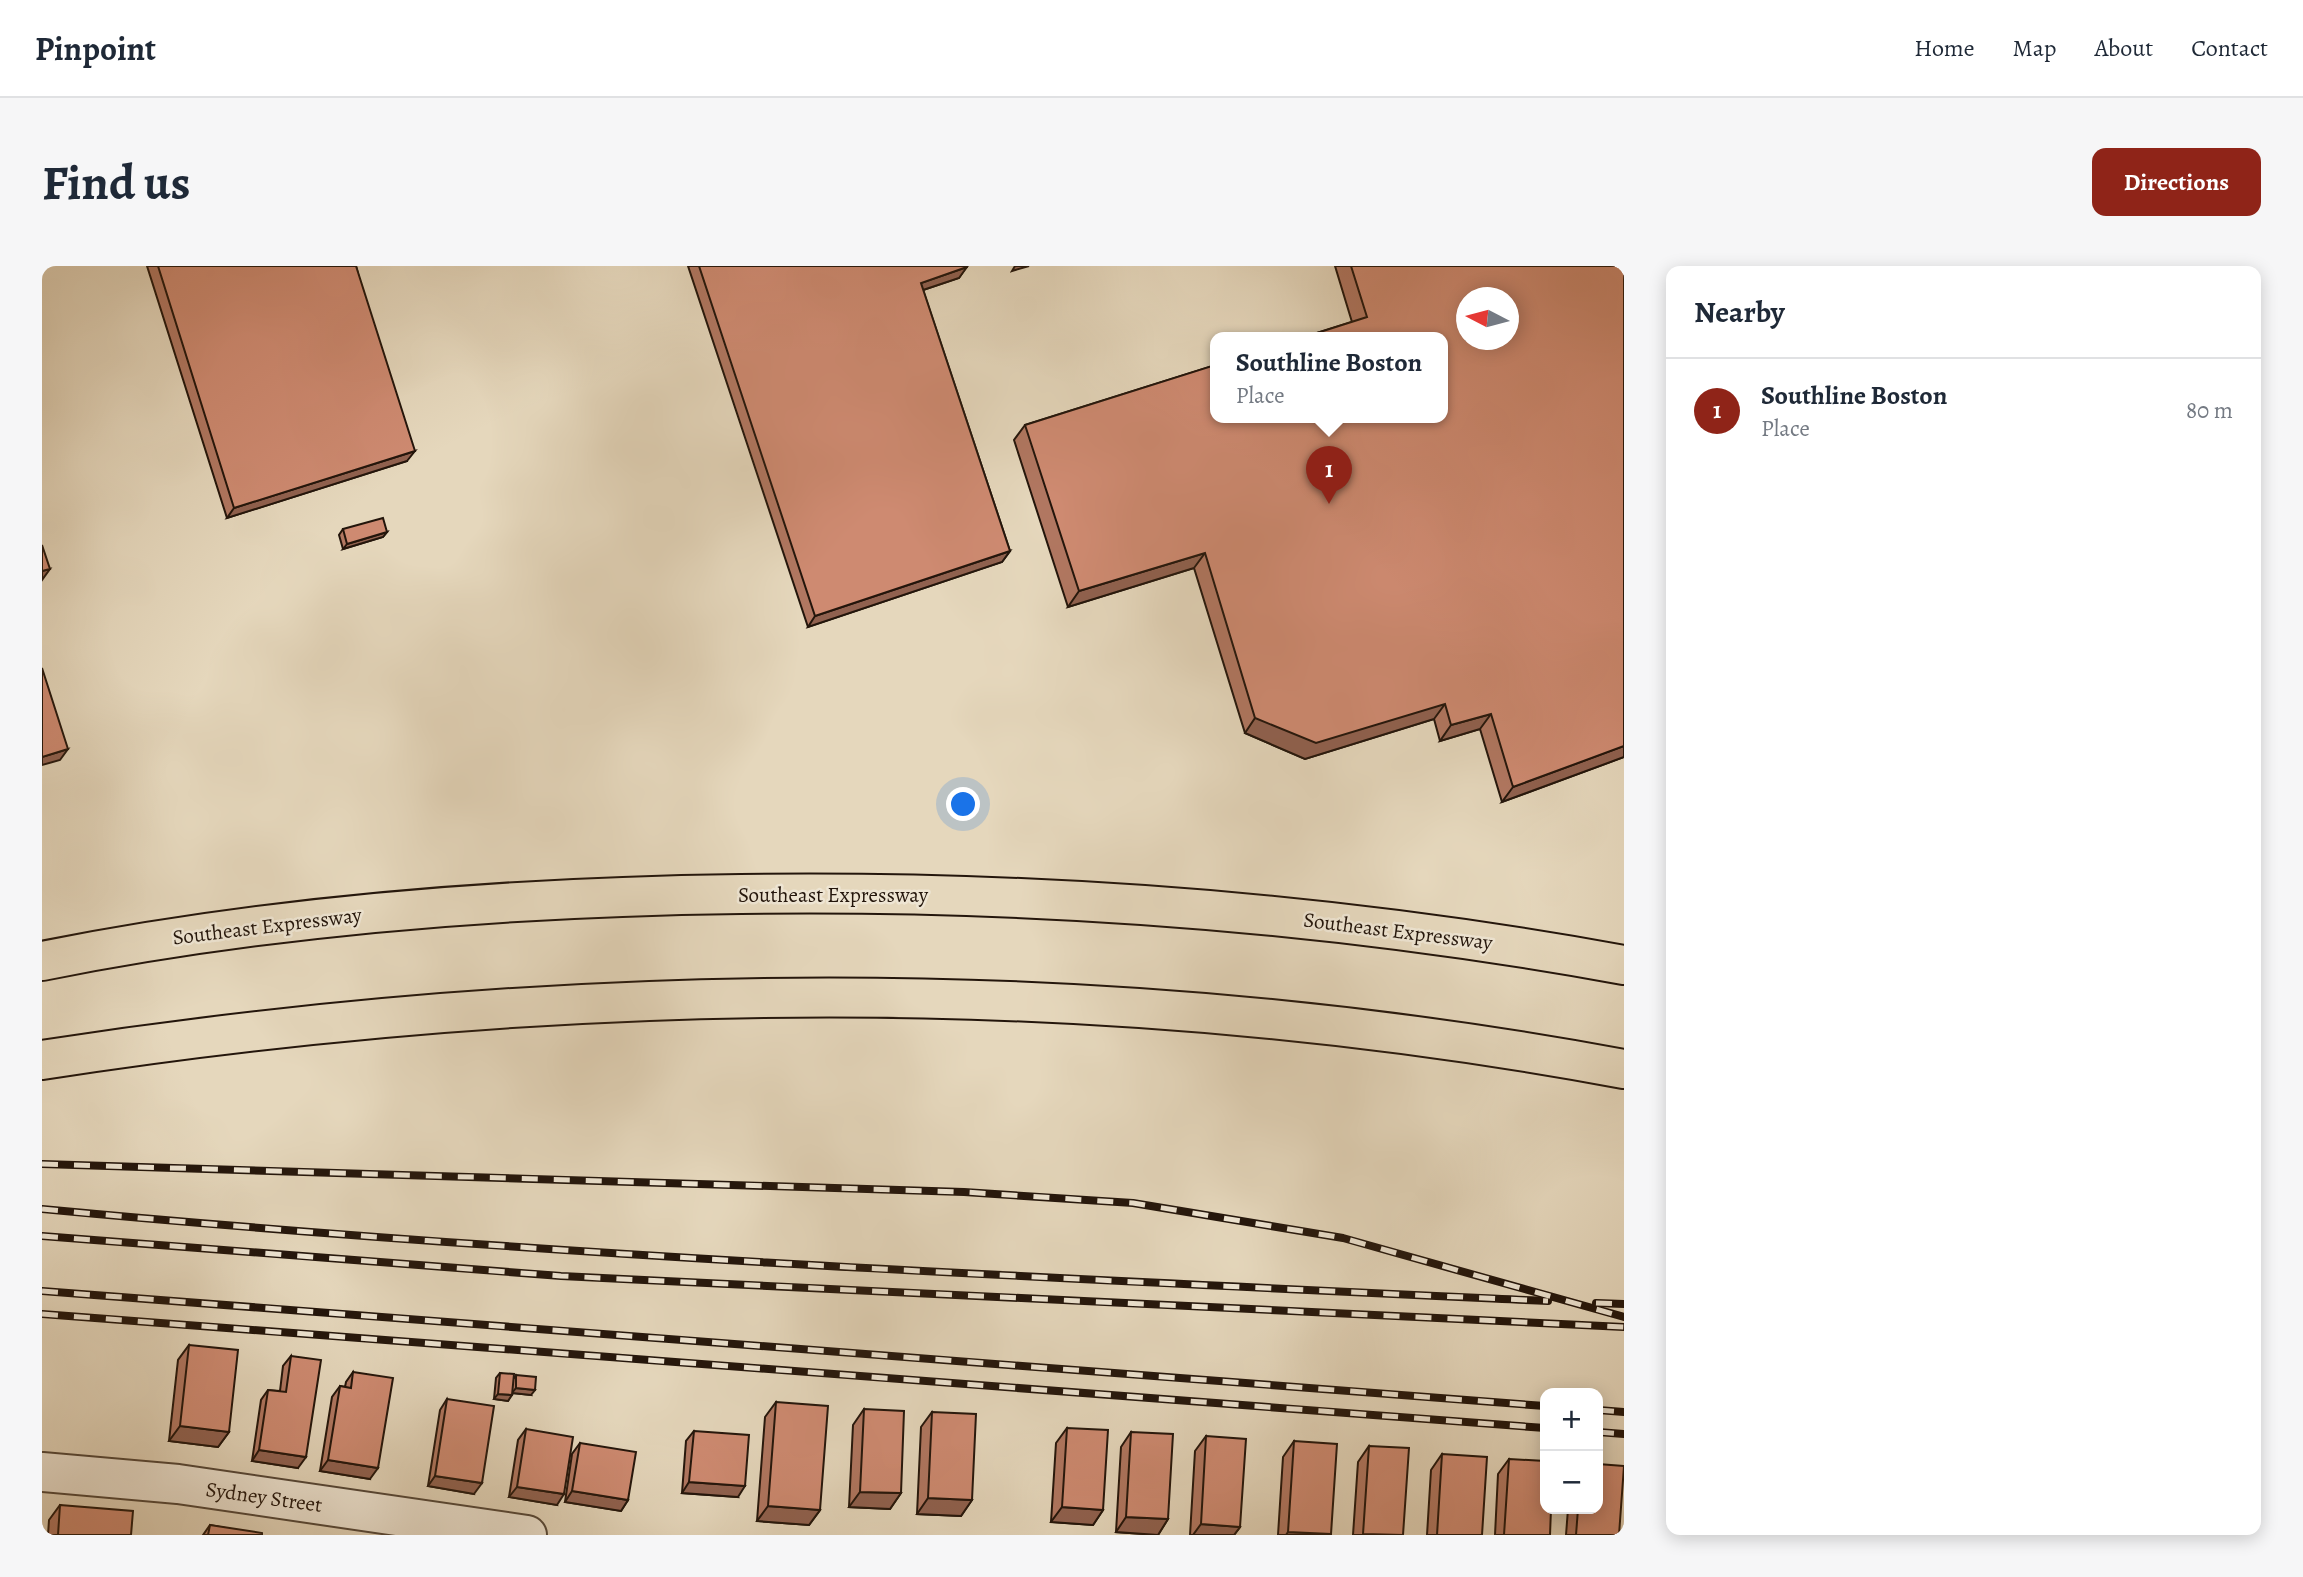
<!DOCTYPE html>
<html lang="en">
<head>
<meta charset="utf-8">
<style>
  :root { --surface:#fff; --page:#f6f6f7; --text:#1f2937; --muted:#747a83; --line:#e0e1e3; --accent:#8f2418 }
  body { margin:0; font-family:Alegreya,serif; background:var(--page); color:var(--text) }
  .controls { position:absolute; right:21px; bottom:21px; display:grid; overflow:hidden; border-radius:14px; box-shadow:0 4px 18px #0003 }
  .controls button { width:63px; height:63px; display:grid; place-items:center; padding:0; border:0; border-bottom:2px solid var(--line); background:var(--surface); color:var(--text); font:35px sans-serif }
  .compass { position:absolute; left:1414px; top:21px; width:63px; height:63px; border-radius:50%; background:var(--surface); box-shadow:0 4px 18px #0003; rotate:276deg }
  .you { position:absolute; left:922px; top:539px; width:24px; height:24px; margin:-18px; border:5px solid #fff; border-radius:50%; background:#1a73e8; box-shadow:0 0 0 10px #1a73e833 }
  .badge { display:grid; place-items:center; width:46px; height:46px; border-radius:50%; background:var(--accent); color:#fff; font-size:23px; font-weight:700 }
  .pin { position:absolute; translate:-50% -58px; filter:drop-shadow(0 2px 4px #0008) }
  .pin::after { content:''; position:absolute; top:37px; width:24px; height:21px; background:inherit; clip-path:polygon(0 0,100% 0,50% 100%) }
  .popup { position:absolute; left:1168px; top:66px; width:238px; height:91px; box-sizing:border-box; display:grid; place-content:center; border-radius:14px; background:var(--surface); filter:drop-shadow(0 2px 5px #0005); font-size:23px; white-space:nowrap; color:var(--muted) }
  .popup b { font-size:26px; color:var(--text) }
  .popup::after { content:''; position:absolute; left:50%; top:100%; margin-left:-14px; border:14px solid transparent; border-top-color:var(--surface) }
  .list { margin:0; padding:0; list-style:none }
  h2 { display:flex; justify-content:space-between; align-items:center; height:91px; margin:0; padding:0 28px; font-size:30px }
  h2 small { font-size:23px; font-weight:400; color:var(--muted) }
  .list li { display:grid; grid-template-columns:46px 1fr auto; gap:21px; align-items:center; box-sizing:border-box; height:105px; padding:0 28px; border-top:2px solid var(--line) }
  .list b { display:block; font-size:26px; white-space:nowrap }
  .list p { margin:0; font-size:23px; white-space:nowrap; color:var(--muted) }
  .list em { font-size:23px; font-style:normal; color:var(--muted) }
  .map { position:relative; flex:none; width:1582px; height:1269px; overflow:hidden; border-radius:14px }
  header { display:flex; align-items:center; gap:42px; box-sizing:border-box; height:98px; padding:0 35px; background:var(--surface); border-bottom:2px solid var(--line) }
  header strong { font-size:33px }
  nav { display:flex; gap:38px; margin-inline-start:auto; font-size:24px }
  .intro { display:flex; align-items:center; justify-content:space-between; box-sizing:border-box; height:168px; padding:0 42px }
  h1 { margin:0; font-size:49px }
  .button { padding:18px 32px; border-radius:14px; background:var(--accent); color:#fff; font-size:24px; font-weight:700 }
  main { display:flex; gap:42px; padding:0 42px }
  aside { flex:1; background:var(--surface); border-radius:14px; box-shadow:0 4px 18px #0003 }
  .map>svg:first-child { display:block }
</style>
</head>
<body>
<header>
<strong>Pinpoint</strong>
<nav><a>Home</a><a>Map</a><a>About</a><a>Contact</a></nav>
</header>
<div class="intro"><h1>Find us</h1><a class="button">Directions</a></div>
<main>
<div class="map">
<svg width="1582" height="1269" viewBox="0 0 1582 1269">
  <rect width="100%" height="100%" fill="#e5d7bc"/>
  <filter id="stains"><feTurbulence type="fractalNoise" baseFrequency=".00286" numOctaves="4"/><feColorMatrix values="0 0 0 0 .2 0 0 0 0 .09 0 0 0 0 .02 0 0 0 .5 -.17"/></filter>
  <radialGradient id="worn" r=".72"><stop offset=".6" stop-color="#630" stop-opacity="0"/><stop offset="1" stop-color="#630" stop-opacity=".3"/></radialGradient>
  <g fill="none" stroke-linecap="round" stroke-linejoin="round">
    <defs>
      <path id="minor" d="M0 1206 136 1218 485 1269"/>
      <g id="highway">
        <path d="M0 695C230 649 465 631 699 628 994 624 1291 646 1582 699"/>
        <path d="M0 794C524 713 1059 706 1582 803"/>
      </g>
    </defs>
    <use href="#minor" stroke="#544637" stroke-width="42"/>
    <use href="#highway" stroke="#23150b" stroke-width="42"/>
    <use href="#minor" stroke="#eee5d3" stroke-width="38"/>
    <use href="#highway" stroke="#e5d7bc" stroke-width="38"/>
    <defs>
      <g id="rail">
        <path d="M0 898 922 926 1091 937 1301 972 1582 1051"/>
        <path d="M0 943C501 990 1003 1012 1506 1035"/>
        <path d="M0 970 519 1010 1582 1061"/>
        <path d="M0 1025 1503 1140"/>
        <path d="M1554 1037 1582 1038"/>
        <path d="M0 1048 1503 1162"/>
        <path d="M1556 1144 1582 1146"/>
        <path d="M1556 1166 1582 1168"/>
      </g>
    </defs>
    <use href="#rail" stroke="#23150b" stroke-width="8"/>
    <use href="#rail" stroke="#eee5d3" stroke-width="5" stroke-dasharray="16" stroke-linecap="butt"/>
  </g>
  <g fill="#b17761" stroke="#23150b" stroke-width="2">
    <path d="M105 0H314L365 195 185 252Z"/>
    <path d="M646 0H925L917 12 881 24 968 285 960 296 766 361Z"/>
    <path d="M1293 0H1582V491L1460 536 1438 463 1398 475 1392 453 1263 493 1203 467 1152 302 1026 341 972 174 983 159 1310 56Z"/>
    <path d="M301 263 345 266 341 271 301 283 297 269Z"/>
    <path d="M147 1079 187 1166 176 1181 127 1175 136 1094Z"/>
    <path d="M249 1090 256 1202 210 1195 219 1134 226 1124 238 1125 241 1100Z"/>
    <path d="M311 1106 328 1213 278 1205 290 1131 298 1120 303 1121 304 1116Z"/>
    <path d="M458 1107 472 1112 474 1109 489 1129 470 1127 466 1135 452 1133 454 1112Z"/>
    <path d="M405 1133 432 1228 386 1220 398 1144Z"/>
    <path d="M734 1136 778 1244 767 1259 715 1255 723 1151Z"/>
    <path d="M822 1143 859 1227 848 1243 807 1241 811 1159Z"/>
    <path d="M890 1146 930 1234 919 1250 875 1248 879 1161Z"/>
    <path d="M1025 1162 1061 1244 1051 1259 1009 1256 1014 1177Z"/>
    <path d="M484 1163 515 1239 467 1231 476 1174Z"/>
    <path d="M652 1165 696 1231 640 1227 644 1175Z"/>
    <path d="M1089 1166 1126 1253 1116 1269 1074 1266 1079 1181Z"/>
    <path d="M1164 1170 1198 1261 1192 1269H1148L1153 1185Z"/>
    <path d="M1252 1175 1289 1269H1236L1241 1191Z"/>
    <path d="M538 1177 586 1234 579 1245 523 1236 530 1188Z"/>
    <path d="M1327 1180 1361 1269H1311L1316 1196Z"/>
    <path d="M1400 1188 1440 1269H1385L1389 1204Z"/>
    <path d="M1467 1193 1508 1269H1453L1456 1208Z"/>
    <path d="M18 1239 89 1269H6L7 1254Z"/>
    <path d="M1526 1243H1556L1577 1269H1524Z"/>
    <path d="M168 1259 220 1269H161Z"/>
  </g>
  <g fill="#90614f" stroke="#23150b" stroke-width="2">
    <path d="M973 0H987L970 5Z"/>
    <path d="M925 1 917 12 872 27 879 17Z"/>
    <path d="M373 185 365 195 185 252 192 242Z"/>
    <path d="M345 266 341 271 301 283 305 278Z"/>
    <path d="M968 285 960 296 766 361 773 350Z"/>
    <path d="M1163 287 1152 302 1026 341 1037 325Z"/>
    <path d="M8 303 0 314V305Z"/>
    <path d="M1403 438 1392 453 1263 493 1203 467 1213 452Z"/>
    <path d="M1449 448 1438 463 1398 475 1409 459Z"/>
    <path d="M1582 480V491L1460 536 1471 521Z"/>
    <path d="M26 483 18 494 0 499V491Z"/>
    <path d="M474 1122 493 1124 489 1129 470 1127Z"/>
    <path d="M456 1128 470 1129 466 1135 452 1133Z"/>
    <path d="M138 1160 187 1166 176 1181 127 1175Z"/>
    <path d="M217 1184 264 1191 256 1202 210 1195Z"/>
    <path d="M286 1194 336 1202 328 1213 278 1205Z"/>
    <path d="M393 1210 440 1217 432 1228 386 1220Z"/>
    <path d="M647 1216 703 1220 696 1231 640 1227Z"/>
    <path d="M475 1221 522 1228 515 1239 467 1231Z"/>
    <path d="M530 1225 586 1234 579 1245 523 1236Z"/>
    <path d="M818 1226 859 1227 848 1243 807 1241Z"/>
    <path d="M886 1232 930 1234 919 1250 875 1248Z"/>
    <path d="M726 1240 778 1244 767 1259 715 1255Z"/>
    <path d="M1020 1241 1061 1244 1051 1259 1009 1256Z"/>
    <path d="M1084 1251 1126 1253 1116 1269 1074 1266Z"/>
    <path d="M1159 1258 1198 1261 1192 1269H1151Z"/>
    <path d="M1246 1266 1289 1268 1244 1269Z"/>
  </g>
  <g fill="#ce8a71" stroke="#23150b" stroke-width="2" fill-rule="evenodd">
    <path d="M116 0H314L373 185 192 242Z"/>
    <path d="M657 0H925V1L879 17 968 285 773 350Z"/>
    <path d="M1309 0H1582V480L1471 521 1449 448 1409 459 1403 438 1274 477 1213 452 1163 287 1037 325 983 159 1173 99V152H1401V72H1259L1325 51ZM1424 32H1466V74H1424Z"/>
    <path d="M341 252 345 266 305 278 301 263Z"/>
    <path d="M0 279 8 303 0 305Z"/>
    <path d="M0 402 26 483 0 491Z"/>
    <path d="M147 1079 196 1084 187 1166 138 1160Z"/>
    <path d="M249 1090 279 1094 264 1191 217 1184 226 1124 244 1126Z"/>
    <path d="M311 1106 351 1112 336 1202 286 1194 298 1120 309 1122Z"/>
    <path d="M458 1107 472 1108 470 1129 456 1128Z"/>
    <path d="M474 1109 494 1111 493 1124 474 1122Z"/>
    <path d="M405 1133 452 1140 440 1217 393 1210Z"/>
    <path d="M734 1136 786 1140 778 1244 726 1240Z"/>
    <path d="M822 1143 862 1145 859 1227 818 1226Z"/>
    <path d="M890 1146 934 1148 930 1234 886 1232Z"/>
    <path d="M1025 1162 1066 1164 1061 1244 1020 1241Z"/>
    <path d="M484 1163 531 1171 522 1228 475 1221Z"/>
    <path d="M652 1165 707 1169 703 1220 647 1216Z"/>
    <path d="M1089 1166 1131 1168 1126 1253 1084 1251Z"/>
    <path d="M1164 1170 1204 1173 1198 1261 1159 1258Z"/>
    <path d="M1252 1175 1295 1178 1289 1268 1246 1266Z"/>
    <path d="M538 1177 594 1186 586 1234 530 1225Z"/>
    <path d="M1327 1180 1367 1182 1361 1269 1321 1268Z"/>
    <path d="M1400 1188 1445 1191 1440 1269H1395Z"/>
    <path d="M1467 1193 1503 1195V1243H1509L1508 1269H1462Z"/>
    <path d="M1556 1198 1582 1200 1577 1269H1534L1536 1243H1556Z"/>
    <path d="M18 1239 91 1245 89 1269H16Z"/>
    <path d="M168 1259 220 1267V1269H166Z"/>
  </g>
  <g text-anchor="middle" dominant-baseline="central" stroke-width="5" stroke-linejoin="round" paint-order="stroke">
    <g font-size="21" fill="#23150b" stroke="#eee5d3">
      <text x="791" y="629">Southeast Expressway</text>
      <text transform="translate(225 660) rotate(-7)">Southeast Expressway</text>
      <text transform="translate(1356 665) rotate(7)">Southeast Expressway</text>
      <text transform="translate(222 1231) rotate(8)">Sydney Street</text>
    </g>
  </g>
  <rect width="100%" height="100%" filter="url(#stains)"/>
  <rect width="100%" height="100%" fill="url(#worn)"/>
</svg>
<div class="controls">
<button>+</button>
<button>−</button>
</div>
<svg class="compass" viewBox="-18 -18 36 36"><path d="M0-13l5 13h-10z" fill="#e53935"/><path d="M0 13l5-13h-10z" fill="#747a83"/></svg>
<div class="you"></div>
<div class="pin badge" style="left:1287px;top:238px">1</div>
<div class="popup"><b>Southline Boston</b>Place</div>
</div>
<aside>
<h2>Nearby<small></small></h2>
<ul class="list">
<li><span class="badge">1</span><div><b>Southline Boston</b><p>Place</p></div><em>80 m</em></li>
</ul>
</aside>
</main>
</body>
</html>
